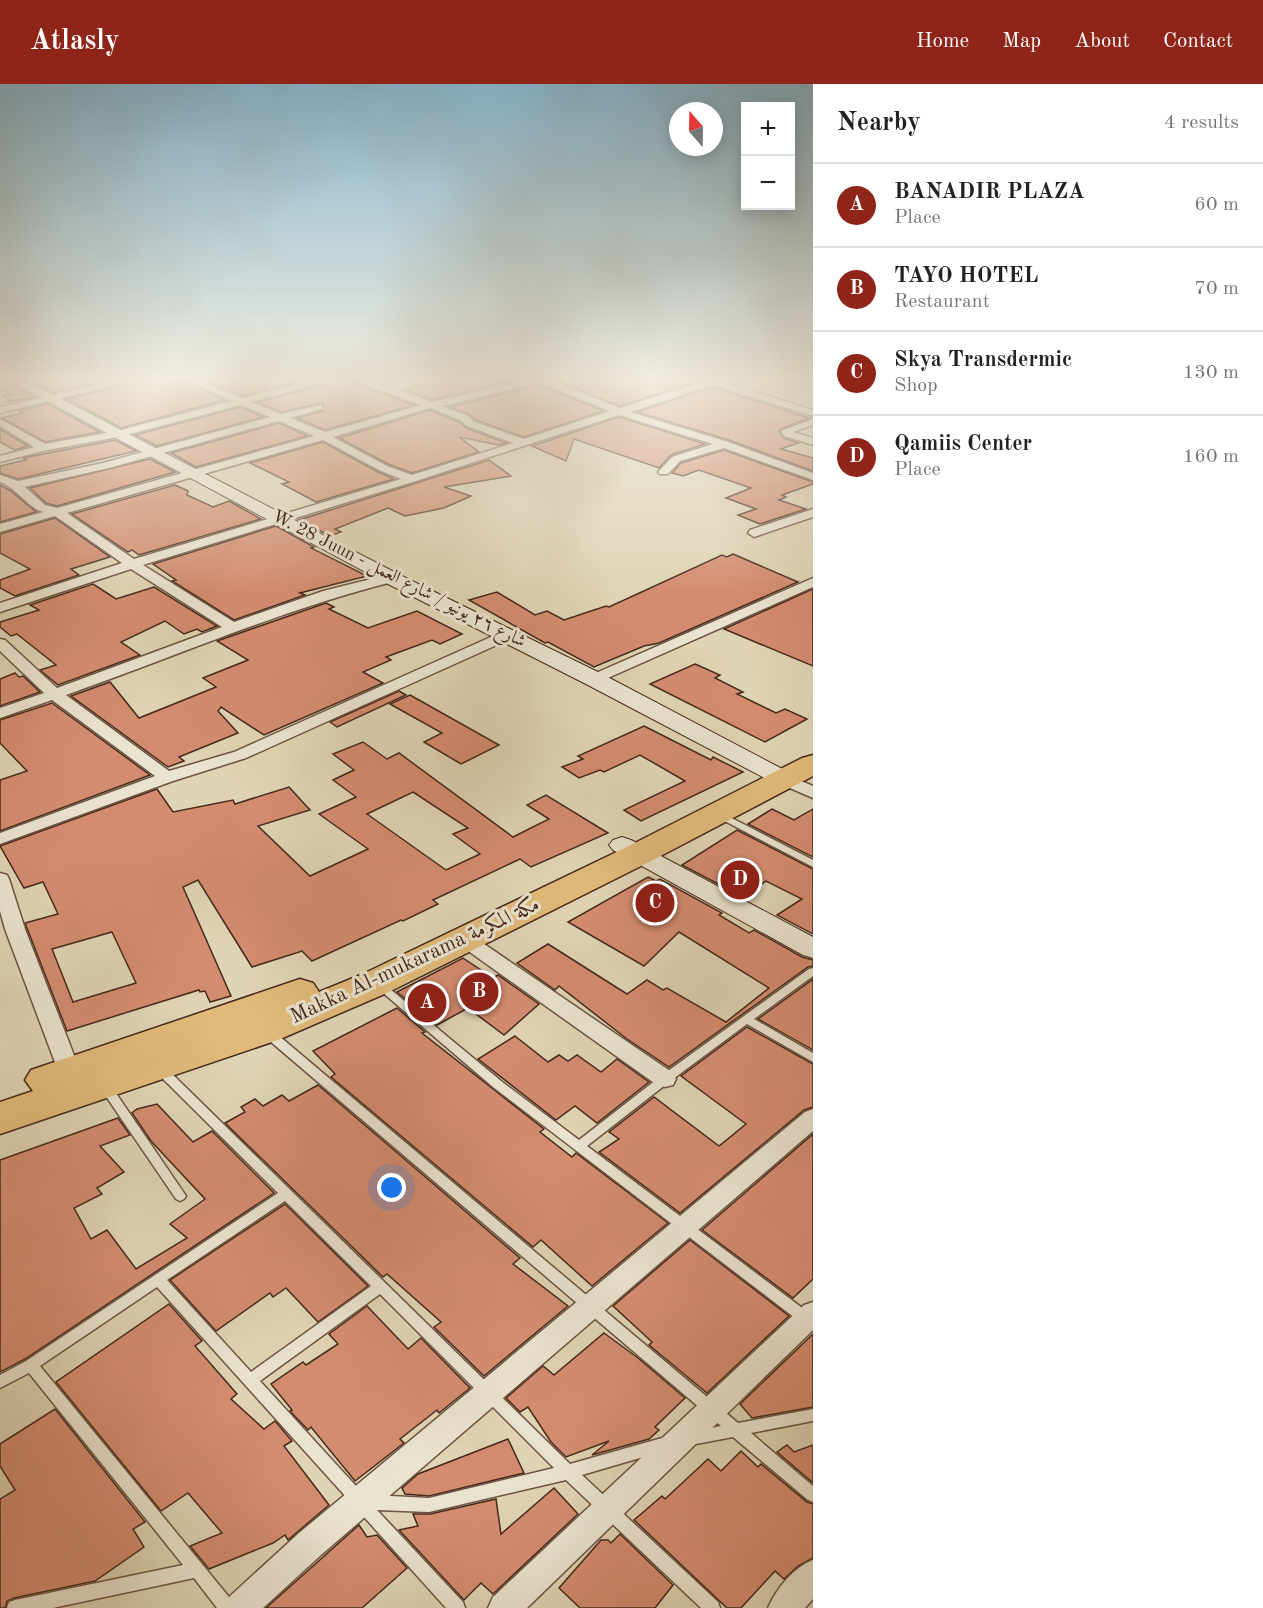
<!DOCTYPE html>
<html lang="en">
<head>
<meta charset="utf-8">
<style>
  :root { --surface:#fff; --page:#f2f2f2; --text:#222; --muted:#767676; --line:#e0e0e0; --accent:#8f2418 }
  body { margin:0; font-family:"Old Standard TT",Amiri,serif; background:var(--page); color:var(--text) }
  .controls { position:absolute; right:18px; top:18px; display:grid; overflow:hidden; border-radius:0px; box-shadow:0 3px 15px #0003 }
  .controls button { width:54px; height:54px; display:grid; place-items:center; padding:0; border:0; border-bottom:2px solid var(--line); background:var(--surface); color:var(--text); font:30px sans-serif }
  .compass { position:absolute; left:669px; top:18px; width:54px; height:54px; border-radius:50%; background:var(--surface); box-shadow:0 3px 15px #0003; rotate:340deg }
  .you { position:absolute; left:392px; top:1104px; width:21px; height:21px; margin:-15px; border:4px solid #fff; border-radius:50%; background:#1a73e8; box-shadow:0 0 0 9px #1a73e833 }
  .badge { display:grid; place-items:center; width:39px; height:39px; border-radius:50%; background:var(--accent); color:#fff; font-size:20px; font-weight:700 }
  .pin { position:absolute; translate:-50% -50%; border:3px solid #fff; box-shadow:0 2px 6px #0006 }
  .list { margin:0; padding:0; list-style:none }
  h2 { display:flex; justify-content:space-between; align-items:center; height:78px; margin:0; padding:0 24px; font-size:26px }
  h2 small { font-size:20px; font-weight:400; color:var(--muted) }
  .list li { display:grid; grid-template-columns:39px 1fr auto; gap:18px; align-items:center; box-sizing:border-box; height:84px; padding:0 24px; border-top:2px solid var(--line) }
  .list b { display:block; font-size:22px; white-space:nowrap }
  .list p { margin:0; font-size:20px; white-space:nowrap; color:var(--muted) }
  .list em { font-size:20px; font-style:normal; color:var(--muted) }
  .map { position:relative; flex:none; width:813px; height:1524px; overflow:hidden }
  header { display:flex; align-items:center; gap:36px; box-sizing:border-box; height:84px; padding:0 30px; background:var(--accent); color:#fff }
  header strong { font-size:28px }
  nav { display:flex; gap:33px; margin-inline-start:auto; font-size:21px }
  main { display:flex }
  aside { flex:1; background:var(--surface) }
  .map>svg:first-child { display:block }
</style>
</head>
<body>
<header>
<strong>Atlasly</strong>
<nav><a>Home</a><a>Map</a><a>About</a><a>Contact</a></nav>
</header>
<main>
<div class="map">
<svg width="813" height="1524" viewBox="0 0 813 1524">
  <rect width="100%" height="100%" fill="#dfd4b5"/>
  <filter id="stains"><feTurbulence type="fractalNoise" baseFrequency=".00333" numOctaves="4"/><feColorMatrix values="0 0 0 0 .2 0 0 0 0 .09 0 0 0 0 .02 0 0 0 .5 -.17"/></filter>
  <radialGradient id="worn" r=".72"><stop offset=".6" stop-color="#630" stop-opacity="0"/><stop offset="1" stop-color="#630" stop-opacity=".3"/></radialGradient>
  <g fill="#d48c70" stroke="#45291a" stroke-width="1.5" fill-rule="evenodd">
    <path d="M40 296H111L54 309 35 299Z"/>
    <path d="M138 296H184L225 316 121 344 67 315 137 298Z"/>
    <path d="M204 296H304L242 312Z"/>
    <path d="M329 296H353L356 300 414 321 325 346 297 334 323 327V319L281 328 258 318 326 300Z"/>
    <path d="M428 296H519L432 316 405 306 425 300Z"/>
    <path d="M555 296H699V297L620 322Z"/>
    <path d="M540 301 603 327 524 353 476 336 469 330 450 323Z"/>
    <path d="M14 302 35 313 4 318 12 316 3 312 11 310 1 305Z"/>
    <path d="M712 303 809 334 779 346 783 354 798 359 781 365 813 374V387L729 356 637 328Z"/>
    <path d="M48 320 100 348 45 358 2 334 23 329 19 327Z"/>
    <path d="M241 323 263 333 157 362 135 351Z"/>
    <path d="M430 326 459 338 466 344 506 359 499 361 459 353 479 368 412 389 388 380 339 354Z"/>
    <path d="M619 333 705 360 671 371 659 384 574 355 566 377 532 362Z"/>
    <path d="M279 339 307 352 196 383 171 369Z"/>
    <path d="M0 345 28 362 15 366 0 358Z"/>
    <path d="M115 356 136 367 18 395 0 389V382L26 376 23 374Z"/>
    <path d="M323 358 378 388 394 395 316 418 282 400 289 398 250 379Z"/>
    <path d="M724 366 813 398V400L782 411 786 413 779 416 806 425 760 440 738 431 756 425 726 414 751 404 699 386 683 392 672 389 681 379Z"/>
    <path d="M150 375 175 388 57 422 46 419 30 404Z"/>
    <path d="M489 376 511 392 444 403 471 412 444 424 405 432 388 424 335 445 341 448 330 452 299 436Z"/>
    <path d="M0 401 11 407 36 428 0 438Z"/>
    <path d="M175 401 188 407 187 411 213 423 229 417 261 435 139 471 132 466 128 468 72 430Z"/>
    <path d="M55 434 110 473 71 485 79 491 15 512 0 504V496L30 485 0 469V450Z"/>
    <path d="M276 442 314 463 311 464 367 492 300 509 305 511 234 536 172 497 176 496 153 480Z"/>
    <path d="M733 470 798 498 659 559 644 562 594 583 548 558 545 559 469 516 497 508 535 531 547 527 564 536 606 522 609 523 722 471 727 473Z"/>
    <path d="M93 500 116 515 154 503 217 542 202 548 197 545 184 550 165 537 121 558 140 571 58 601 40 586 56 581 17 550 11 552 0 543V538L39 526 30 521Z"/>
    <path d="M813 505V582L724 545Z"/>
    <path d="M326 519 334 523 329 525 368 544 417 527 462 550 440 560 432 556 386 573 391 576 363 588 383 599 264 651 221 623 218 627 238 649 179 673 184 677 168 683 71 612 110 598 139 634 216 603 203 594 248 576 217 557Z"/>
    <path d="M695 580 720 591 715 594 743 608 737 610 776 629 785 625 807 635 765 658 650 600Z"/>
    <path d="M15 589 19 593 23 592 40 608 0 622V595Z"/>
    <path d="M399 607 406 611 337 643 330 638Z"/>
    <path d="M410 611 499 661 461 680 424 658 442 649 390 620Z"/>
    <path d="M52 619 150 691 0 747V696L27 687 0 659V636Z"/>
    <path d="M644 642 711 676 713 673 743 688 641 737 624 726 685 697 640 671 604 688 600 686 579 694 562 683 583 675 578 672Z"/>
    <path d="M363 658 387 675 399 669 513 753 549 735 527 721 546 711 608 749 531 783 520 775 433 816 438 820 403 837 401 836 312 877 302 867 252 883 198 796 183 803 231 912 210 918 205 907 200 908 199 906 67 947 25 839 58 830 43 798 24 804 0 762 157 705 173 728 233 716 235 720 289 703 310 726 258 742 310 792 368 765 319 730 356 713 333 696 354 686 333 670ZM413 708 468 744 453 750 480 770 446 786 367 730ZM112 848 136 899 73 918 52 865Z"/>
    <path d="M772 725 794 736 813 725V773L748 740Z"/>
    <path d="M737 746 813 785V850L777 831 802 815 766 797 743 813 682 781Z"/>
    <path d="M648 793 656 797 660 795 722 829 719 831 749 849 754 846 802 873 813 876V882L808 883 669 983 627 955 559 902 555 906 517 879 548 860 627 910 647 896 663 906 667 904 726 938 769 904 679 848 644 882 568 838Z"/>
    <path d="M463 874 493 894 498 891 539 920 504 951 468 924 437 941 397 908Z"/>
    <path d="M813 895V966L758 935Z"/>
    <path d="M397 924 425 948 422 949 544 1045 540 1048 572 1073 576 1069 668 1139 592 1202 541 1156 533 1163 331 993 335 990 313 967Z"/>
    <path d="M747 943 813 980V1023L804 1026 680 1129 599 1068 619 1055 609 1048 654 1013 719 1062 746 1040 681 992Z"/>
    <path d="M515 952 548 978 559 971 568 977 577 971 601 988 617 975 649 998 597 1039 575 1022 556 1036 478 975Z"/>
    <path d="M318 1001 520 1174 513 1180 568 1222 484 1292 434 1243 441 1238 387 1190 383 1193 225 1039 245 1028 241 1023 255 1015 263 1022 282 1011 289 1017Z"/>
    <path d="M157 1020 193 1058 212 1047 274 1109 25 1275 0 1288V1076L118 1034 130 1051 100 1062 124 1088 97 1104 102 1110 74 1124 91 1155 107 1146 136 1185 187 1154 170 1140 205 1115 151 1057 132 1029 137 1025Z"/>
    <path d="M813 1050V1195L793 1214 702 1146Z"/>
    <path d="M285 1120 368 1202 318 1238 286 1204 273 1213 270 1209 216 1247 170 1196Z"/>
    <path d="M690 1156 789 1232 707 1309 649 1261 652 1258 613 1222Z"/>
    <path d="M169 1220 202 1257 195 1262 237 1310 231 1315 264 1345 275 1337 292 1357 284 1362 329 1421 288 1456 285 1451 273 1459 209 1485 190 1462 222 1449 188 1409 161 1427 56 1298Z"/>
    <path d="M367 1222 408 1265 421 1254 470 1304 439 1329 437 1326 400 1355 404 1359 355 1397 311 1343 308 1346 290 1327 292 1326 271 1300 303 1278 306 1281 338 1260 329 1250Z"/>
    <path d="M604 1249 638 1274 685 1314 655 1343 659 1346 649 1355 592 1371 609 1357 566 1373 551 1358 528 1323 520 1328 506 1314 543 1282 554 1291Z"/>
    <path d="M813 1250V1323L752 1334 740 1320Z"/>
    <path d="M55 1325 145 1438 133 1445 144 1463 95 1497 14 1514 7 1517 5 1524H0V1415L15 1406 0 1382V1360Z"/>
    <path d="M508 1355 524 1389 429 1412 405 1410 402 1404 418 1390Z"/>
    <path d="M787 1361 794 1368 813 1361V1399L777 1368Z"/>
    <path d="M741 1367 758 1383 761 1380 807 1418 813 1420V1474L798 1482 784 1495 775 1487 741 1524H727L634 1436 662 1412 665 1415 708 1375 721 1387Z"/>
    <path d="M554 1404 578 1430 493 1510 481 1499 464 1516 399 1446 418 1442 413 1430H430L496 1415 501 1450Z"/>
    <path d="M359 1441 367 1453 377 1451 407 1484 362 1524H266Z"/>
    <path d="M620 1450 673 1501 655 1524H580L559 1504 601 1456H608L611 1459Z"/>
  </g>
  <g fill="none" stroke-linecap="round" stroke-linejoin="round">
    <defs>
      <g id="lane">
        <path d="M718 727 813 776V783L715 732 714 730 715 728Z"/>
        <path d="M813 884V892L754 935 813 969V978L747 940 669 998 587 1062 813 1232V1246L808 1244 493 1003 375 902 376 900H384L501 997 579 1056 661 992 809 885Z"/>
        <path d="M268 945 272 946 738 1339 813 1325V1337L751 1349 813 1402V1418L808 1416 733 1353 696 1360 691 1358 689 1353 691 1348 721 1342 264 952 263 949 264 946Z"/>
        <path d="M160 981 164 982 570 1380 662 1354 667 1356 669 1361 667 1366 582 1391 718 1518 720 1524H701L566 1396 429 1428 377 1426 463 1518 465 1524H446L157 1203 40 1282 233 1518 235 1524H217L194 1494 53 1524H7L9 1518 15 1516 183 1481 29 1289 0 1304V1291L26 1277 278 1109 156 988 155 985 156 982ZM285 1117 371 1202 251 1288 167 1196ZM380 1210 554 1384 429 1414 371 1411 366 1413 260 1297Z"/>
        <path d="M105 998 109 999 184 1109 186 1112 184 1115 180 1117 176 1115 101 1005 99 1002 101 999Z"/>
      </g>
      <g id="street">
        <path d="M17 296H37L20 301 15 298Z"/>
        <path d="M120 296H136L0 329V323Z"/>
        <path d="M186 296H199L242 314 312 296H327L325 298 251 318 281 330 322 321V325L290 334 325 348 421 321 357 298 355 296H368L388 303 412 296H426L424 298 398 306 432 318 527 296H550L620 324 702 298 701 296H722L721 297 813 326V332L712 301 630 328 728 358 813 389V396L724 364 680 377 668 390H660L658 388 672 373 713 360 619 331 416 397 143 481 234 538 323 507 391 490 398 494 396 497C281 526 177 572 66 611L169 687 234 668 502 548H512L514 551 512 554 246 674 173 697 0 760V749L155 692 52 616 0 634V624L44 609 0 567V555L5 556 57 604 222 543 131 485 0 528V519L122 479 55 432 0 448V440L43 428C29 425 18 405 0 398V391L18 397 103 379 270 333 241 321 118 353 43 367 0 378V372L34 363 0 342V335L45 360 117 347 232 317ZM540 299 610 327 524 355 475 338 468 332 442 322ZM430 324 460 336 467 342 513 359 412 391 387 382 333 353ZM279 337 314 352 57 424 45 421 25 403 109 384ZM323 356 379 386 401 395 134 475 67 429Z"/>
        <path d="M813 335V341L793 348 813 354V361L784 352 781 347Z"/>
        <path d="M813 425V433L754 453 748 449 750 446Z"/>
        <path d="M813 494V503L599 598 594 600 586 595 589 592Z"/>
        <path d="M782 689 813 702V714L776 698 774 694 776 690Z"/>
        <path d="M0 789 7 791 9 795 25 845 84 997 81 1003 73 1005 65 1003 62 997 5 845 0 827Z"/>
        <path d="M464 849 471 851 673 989 676 995 673 1001 665 1003 657 1001 457 859 454 855 457 851Z"/>
        <path d="M813 1025V1047L321 1471 263 1524H224L229 1513 299 1449 805 1028Z"/>
        <path d="M813 1218V1246L527 1524H488L493 1513 804 1221Z"/>
        <path d="M813 1476V1515L805 1524H768C776 1505 794 1483 813 1476Z"/>
      </g>
      <g id="secondary">
        <path d="M8 296H25L398 490 602 590 790 689 794 694 790 699 782 701 774 699 586 600 384 498Z"/>
        <path d="M622 753 631 756 813 853V874L803 871 613 766 609 761 613 756Z"/>
      </g>
      <path id="highway" d="M813 671V692L651 777 389 908 278 956 0 1050V1018L33 1007 25 996 31 986 300 895 313 899 319 908 363 890 627 763 802 674Z"/>
    </defs>
    <use href="#lane" stroke="#6c5441" stroke-width="3"/>
    <use href="#street" stroke="#6c5441" stroke-width="3"/>
    <use href="#secondary" stroke="#45291a" stroke-width="2"/>
    <use href="#highway" stroke="#45291a" stroke-width="3"/>
    <use href="#lane" fill="#eae3cf" fill-rule="evenodd"/>
    <use href="#street" fill="#eae3cf" fill-rule="evenodd"/>
    <use href="#secondary" fill="#eae3cf" fill-rule="evenodd"/>
    <use href="#highway" fill="#e0ba7a" fill-rule="evenodd"/>
  </g>
  <linearGradient id="sky" x2="0" y2="1"><stop stop-color="#86b6cf"/><stop offset="0.58" stop-color="#f1ecde"/><stop offset="1" stop-color="#f1ecde" stop-opacity="0"/></linearGradient>
  <rect width="813" height="509" fill="url(#sky)"/>
  <g text-anchor="middle" dominant-baseline="central" stroke-width="6" stroke-linejoin="round" paint-order="stroke">
    <g font-size="18" fill="#45291a" stroke="#eae3cf">
      <text transform="translate(399 495) rotate(27)">W. 28 Juun - شارع ٢٦ يونيو / شارع العمل</text>
    </g>
    <g font-size="21" fill="#45291a" stroke="#eae3cf">
      <text transform="translate(415 877) rotate(-25)">Makka Al-mukarama مكة المكرمة</text>
    </g>
  </g>
  <rect width="100%" height="100%" filter="url(#stains)"/>
  <rect width="100%" height="100%" fill="url(#worn)"/>
</svg>
<div class="controls">
<button>+</button>
<button>−</button>
</div>
<svg class="compass" viewBox="-18 -18 36 36"><path d="M0-13l5 13h-10z" fill="#e53935"/><path d="M0 13l5-13h-10z" fill="#767676"/></svg>
<div class="you"></div>
<div class="pin badge" style="left:427px;top:919px">A</div>
<div class="pin badge" style="left:479px;top:908px">B</div>
<div class="pin badge" style="left:655px;top:819px">C</div>
<div class="pin badge" style="left:740px;top:796px">D</div>
</div>
<aside>
<h2>Nearby<small>4 results</small></h2>
<ul class="list">
<li><span class="badge">A</span><div><b>BANADIR PLAZA</b><p>Place</p></div><em>60 m</em></li>
<li><span class="badge">B</span><div><b>TAYO HOTEL</b><p>Restaurant</p></div><em>70 m</em></li>
<li><span class="badge">C</span><div><b>Skya Transdermic</b><p>Shop</p></div><em>130 m</em></li>
<li><span class="badge">D</span><div><b>Qamiis Center</b><p>Place</p></div><em>160 m</em></li>
</ul>
</aside>
</main>
</body>
</html>
